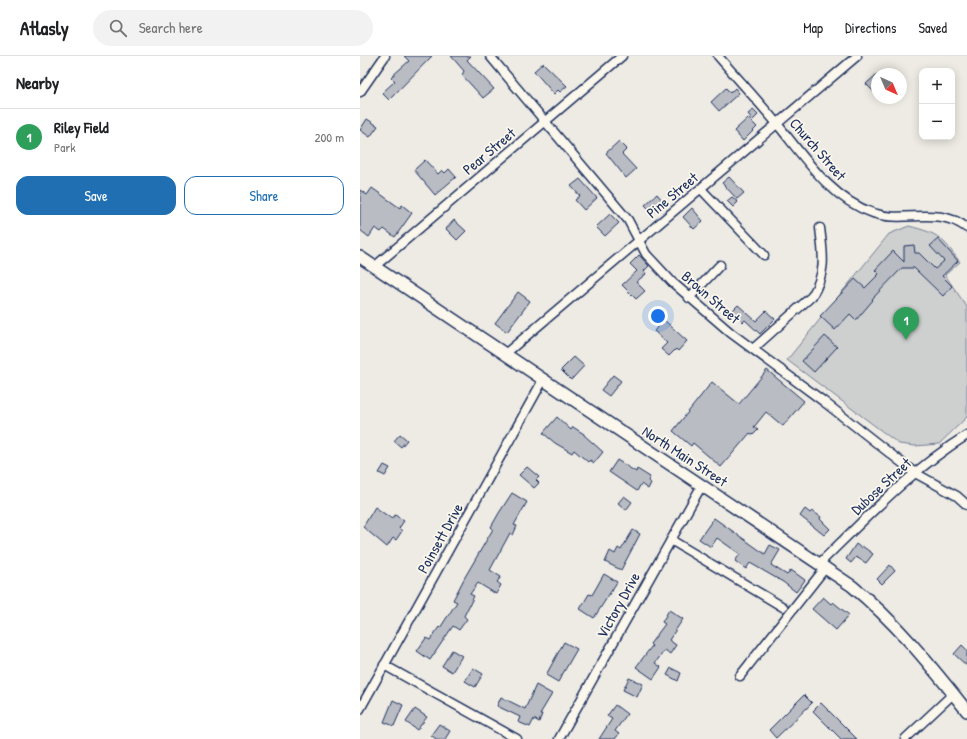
<!DOCTYPE html>
<html lang="en">
<head>
<meta charset="utf-8">
<style>
  :root { --surface:#fff; --page:#f2f2f2; --text:#202124; --muted:#757577; --line:#e0e0e0; --accent:#1f6fb2 }
  body { margin:0; font-family:"Patrick Hand",sans-serif; background:var(--page); color:var(--text) }
  .controls { position:absolute; right:12px; top:12px; display:grid; overflow:hidden; border-radius:8px; box-shadow:0 2px 10px #0003 }
  .controls button { width:36px; height:36px; display:grid; place-items:center; padding:0; border:0; border-bottom:1px solid var(--line); background:var(--surface); color:var(--text); font:20px sans-serif }
  .compass { position:absolute; left:511px; top:12px; width:36px; height:36px; border-radius:50%; background:var(--surface); box-shadow:0 2px 10px #0003; rotate:136deg }
  .you { position:absolute; left:298px; top:260px; width:14px; height:14px; margin:-10px; border:3px solid #fff; border-radius:50%; background:#1a73e8; box-shadow:0 0 0 6px #1a73e833 }
  .badge { display:grid; place-items:center; width:26px; height:26px; border-radius:50%; background:var(--accent); color:#fff; font-size:13px; font-weight:700 }
  .pin { position:absolute; translate:-50% -33px; filter:drop-shadow(0 1px 2px #0008) }
  .pin::after { content:''; position:absolute; top:21px; width:14px; height:12px; background:inherit; clip-path:polygon(0 0,100% 0,50% 100%) }
  .list { margin:0; padding:0; list-style:none }
  h2 { display:flex; justify-content:space-between; align-items:center; height:52px; margin:0; padding:0 16px; font-size:17px }
  h2 small { font-size:13px; font-weight:400; color:var(--muted) }
  .list li { display:grid; grid-template-columns:26px 1fr auto; gap:12px; align-items:center; box-sizing:border-box; height:56px; padding:0 16px; border-top:1px solid var(--line) }
  .list b { display:block; font-size:15px; white-space:nowrap }
  .list p { margin:0; font-size:13px; white-space:nowrap; color:var(--muted) }
  .list em { font-size:13px; font-style:normal; color:var(--muted) }
  .actions { display:flex; gap:8px; padding:12px 16px }
  .actions a { flex:1; padding:9px 0; border:1px solid var(--accent); border-radius:12px; text-align:center; font-size:14px; color:var(--accent) }
  .actions .main { background:var(--accent); color:#fff }
  .icon { flex:none; width:22px; height:22px; fill:none; stroke:currentColor; stroke-width:2; stroke-linecap:round; stroke-linejoin:round }
  .map { position:relative; flex:none; width:607px; height:683px; overflow:hidden }
  header { display:flex; align-items:center; gap:24px; box-sizing:border-box; height:56px; padding:0 20px; background:var(--surface); border-bottom:1px solid var(--line) }
  header strong { font-size:19px }
  nav { display:flex; gap:22px; margin-inline-start:auto; font-size:14px }
  .search { width:280px; height:36px; background:var(--page); display:flex; align-items:center; gap:10px; box-sizing:border-box; padding:0 14px; border-radius:22px; color:var(--muted); font-size:15px }
  main { display:flex }
  aside { flex:1; background:var(--surface) }
  .map>svg:first-child { display:block }
</style>
</head>
<body>
<header>
<strong>Atlasly</strong>
<div class="search"><svg class="icon" aria-label="search" viewBox="0 0 24 24"><circle cx="10" cy="10" r="6"/><path d="M15 15l6 6"/></svg>Search here</div>
<nav><a>Map</a><a>Directions</a><a>Saved</a></nav>
</header>
<main>
<aside>
<h2>Nearby<small></small></h2>
<ul class="list">
<li><span class="badge" style="background:#2e9e5b">1</span><div><b>Riley Field</b><p>Park</p></div><em>200 m</em></li>
</ul>
<div class="actions"><a class="main">Save</a><a>Share</a></div>
</aside>
<div class="map">
<svg width="607" height="683" viewBox="0 0 607 683">
  <rect width="100%" height="100%" fill="#eeebe4"/>
  <filter id="ink" filterUnits="userSpaceOnUse"><feTurbulence type="fractalNoise" baseFrequency=".025" numOctaves="2"/><feDisplacementMap in="SourceGraphic" scale="8" xChannelSelector="R" yChannelSelector="G"/><feConvolveMatrix kernelMatrix="1 2 1 2 8 2 1 2 1" color-interpolation-filters="sRGB"/></filter>
  <g filter="url(#ink)">
    <path fill="#cecfcf" stroke="#747f96" d="M549 170C580 178 581 181 600 206L585 219 607 251V361L579 388 555 390 539 388 427 304 529 178Z"/>
    <g fill="#b9bcc3" stroke="#1b2f5e">
      <path d="M44 0H72L29 44 22 37 35 25 31 21 49 5Z"/>
      <path d="M91 0H111L107 4 134 33 123 42 102 19 104 15Z"/>
      <path d="M183 7 207 30 200 36 198 34 194 38 174 15Z"/>
      <path d="M517 18V39L506 28Z"/>
      <path d="M366 32 370 37 375 32 379 37 359 55 351 46Z"/>
      <path d="M393 54 398 59 393 64 388 58Z"/>
      <path d="M388 62 397 71 383 85 374 75Z"/>
      <path d="M7 63 18 70 10 81 0 74Z"/>
      <path d="M259 85 267 93 262 98 276 113 266 122 246 97Z"/>
      <path d="M65 104 78 118 82 114 85 117 89 113 96 121 75 139 54 114Z"/>
      <path d="M369 121 384 137 377 143 362 127Z"/>
      <path d="M220 123 237 142 224 154 215 144 220 140 211 130Z"/>
      <path d="M12 132 40 152 42 149 52 157 35 181 24 173 21 176 15 172 9 181 0 174V134L7 139Z"/>
      <path d="M297 138 304 146 293 157 285 149Z"/>
      <path d="M372 141 378 146 373 151 367 145Z"/>
      <path d="M332 152 343 165 334 173 323 161Z"/>
      <path d="M250 158 259 167 245 180 236 171Z"/>
      <path d="M94 164 106 175 97 184 86 173Z"/>
      <path d="M578 183 598 205 582 220 592 230 583 240 554 212H542L512 243 513 244 496 264 490 258 475 274 460 260 495 223 505 232 519 218 515 214 533 195 544 206V190L554 189 555 197H559L575 213 584 205 570 190Z"/>
      <path d="M279 199 289 210 284 215 286 218 276 226 285 235 276 243 262 229 277 215 270 208Z"/>
      <path d="M158 236 170 245 147 276 135 267Z"/>
      <path d="M378 249 396 265 406 255 415 263 400 278 385 264 383 266 372 255Z"/>
      <path d="M304 264 327 285 318 295 316 293 309 300 301 293 307 287 294 275Z"/>
      <path d="M465 280 477 291 454 316 442 305Z"/>
      <path d="M214 301 224 310 211 324 201 314Z"/>
      <path d="M407 314 444 345 423 370 406 356 394 371 398 374 393 379 390 377 361 411 333 387 331 390 313 375 352 326 379 348Z"/>
      <path d="M253 319 261 325 249 340 241 334Z"/>
      <path d="M197 361 211 374 213 371 224 378V379L243 396 234 407 230 404 228 406 214 394 212 397 195 387 183 377Z"/>
      <path d="M40 378 47 384 41 391 34 385Z"/>
      <path d="M257 404 276 416 277 413 290 421 288 425 291 427 288 433 281 428 277 435 249 416Z"/>
      <path d="M24 409 30 412 25 420 19 417Z"/>
      <path d="M167 411 179 421 176 424 179 427 174 432 159 419Z"/>
      <path d="M152 437 167 446 154 469 157 470 153 479 150 477 130 514 141 521 137 526 141 529 136 538 118 527 110 538 114 540 104 560 107 563 99 574 93 570 70 604 57 595 66 582 70 584 79 571 80 572 97 546 93 544 105 521 133 473 131 471 139 457Z"/>
      <path d="M264 440 272 446 266 454 258 447Z"/>
      <path d="M15 451 32 463 35 459 44 465 39 472 42 475 36 484 33 482 27 491 3 471Z"/>
      <path d="M445 453 450 457 452 455 461 461 460 463 470 473 464 479 440 460Z"/>
      <path d="M354 462 405 498 410 489 420 494 411 509 427 519 431 514 445 524 436 536 423 526 390 507 386 513 375 505 380 498 357 482 351 491 339 483Z"/>
      <path d="M273 474 280 478 261 514 245 506 250 495 255 498 258 492 261 494Z"/>
      <path d="M496 488 501 492 502 490 513 498 506 507 496 501 491 507 486 503Z"/>
      <path d="M530 509 535 515 522 528 517 523Z"/>
      <path d="M244 518 257 526 234 562 220 553 229 538 232 539Z"/>
      <path d="M463 541 471 548 473 546 489 559 476 574 452 553Z"/>
      <path d="M309 554 323 563 309 584 316 589 310 598 305 594 295 607 301 611 293 623 276 611 292 590 290 588 305 568 302 566Z"/>
      <path d="M204 586 217 593 198 626 186 619Z"/>
      <path d="M602 589 607 594V610L594 598Z"/>
      <path d="M92 594 102 600 92 616 82 610Z"/>
      <path d="M113 612 123 618 115 631 105 625Z"/>
      <path d="M311 612 321 617 318 625 307 619Z"/>
      <path d="M269 622 283 628 277 641 263 634Z"/>
      <path d="M176 629 192 638 180 658H182L179 666 174 663 170 671 158 666 160 661 137 650 141 641 165 653Z"/>
      <path d="M444 639 452 647 416 682 409 674Z"/>
      <path d="M33 644 43 649 34 670 24 666Z"/>
      <path d="M461 647 497 683H481L453 655Z"/>
      <path d="M255 649 267 658 255 675 259 678 255 683H239L252 663 247 660Z"/>
      <path d="M55 653 67 661 57 674 46 666Z"/>
      <path d="M79 668 90 675 85 683H76L71 679Z"/>
    </g>
    <g fill="none" stroke-linecap="round" stroke-linejoin="round">
      <defs>
        <g id="minor">
          <path d="M130 0 268 164 286 198 312 226 371 277 463 345 555 417 597 440 607 449"/>
          <path d="M358 0C378 23 399 46 418 69 445 102 471 143 513 157 545 168 577 149 607 172"/>
          <path d="M0 36 25 0"/>
          <path d="M341 133 404 199"/>
          <path d="M14 211 262 0"/>
          <path d="M329 242 360 209"/>
          <path d="M394 292 452 240C467 215 463 198 460 172"/>
          <path d="M145 298 497 0"/>
          <path d="M311 484 423 551"/>
          <path d="M460 507C506 462 552 413 607 379"/>
          <path d="M24 609 157 683"/>
          <path d="M380 620 466 511"/>
          <path d="M0 653 183 324"/>
          <path d="M199 683 342 429"/>
          <path d="M545 683 593 638"/>
        </g>
        <path id="secondary" d="M0 201 492 530C537 567 570 609 607 655"/>
      </defs>
      <use href="#minor" stroke="#1b2f5e" stroke-width="11"/>
      <use href="#secondary" stroke="#1b2f5e" stroke-width="14"/>
      <use href="#minor" stroke="#fbf7ec" stroke-width="8"/>
      <use href="#secondary" stroke="#fbf7ec" stroke-width="11"/>
    </g>
  </g>
  <g text-anchor="middle" dominant-baseline="central" stroke-width="3.5" stroke-linejoin="round" paint-order="stroke">
    <g font-size="15" fill="#1b2f5e" stroke="#fbf7ec">
      <text transform="translate(458 93) rotate(49)">Church Street</text>
      <text transform="translate(129 95) rotate(-40)">Pear Street</text>
      <text transform="translate(312 139) rotate(-40)">Pine Street</text>
      <text transform="translate(351 241) rotate(41)">Brown Street</text>
      <text transform="translate(325 400) rotate(33)">North Main Street</text>
      <text transform="translate(521 430) rotate(-43)">Dubose Street</text>
      <text transform="translate(80 482) rotate(-61)">Poinsett Drive</text>
      <text transform="translate(258 549) rotate(-61)">Victory Drive</text>
    </g>
  </g>
</svg>
<div class="controls">
<button>+</button>
<button>−</button>
</div>
<svg class="compass" viewBox="-18 -18 36 36"><path d="M0-13l5 13h-10z" fill="#e53935"/><path d="M0 13l5-13h-10z" fill="#757577"/></svg>
<div class="you"></div>
<div class="pin badge" style="left:546px;top:284px;background:#2e9e5b">1</div>
</div>
</main>
</body>
</html>
